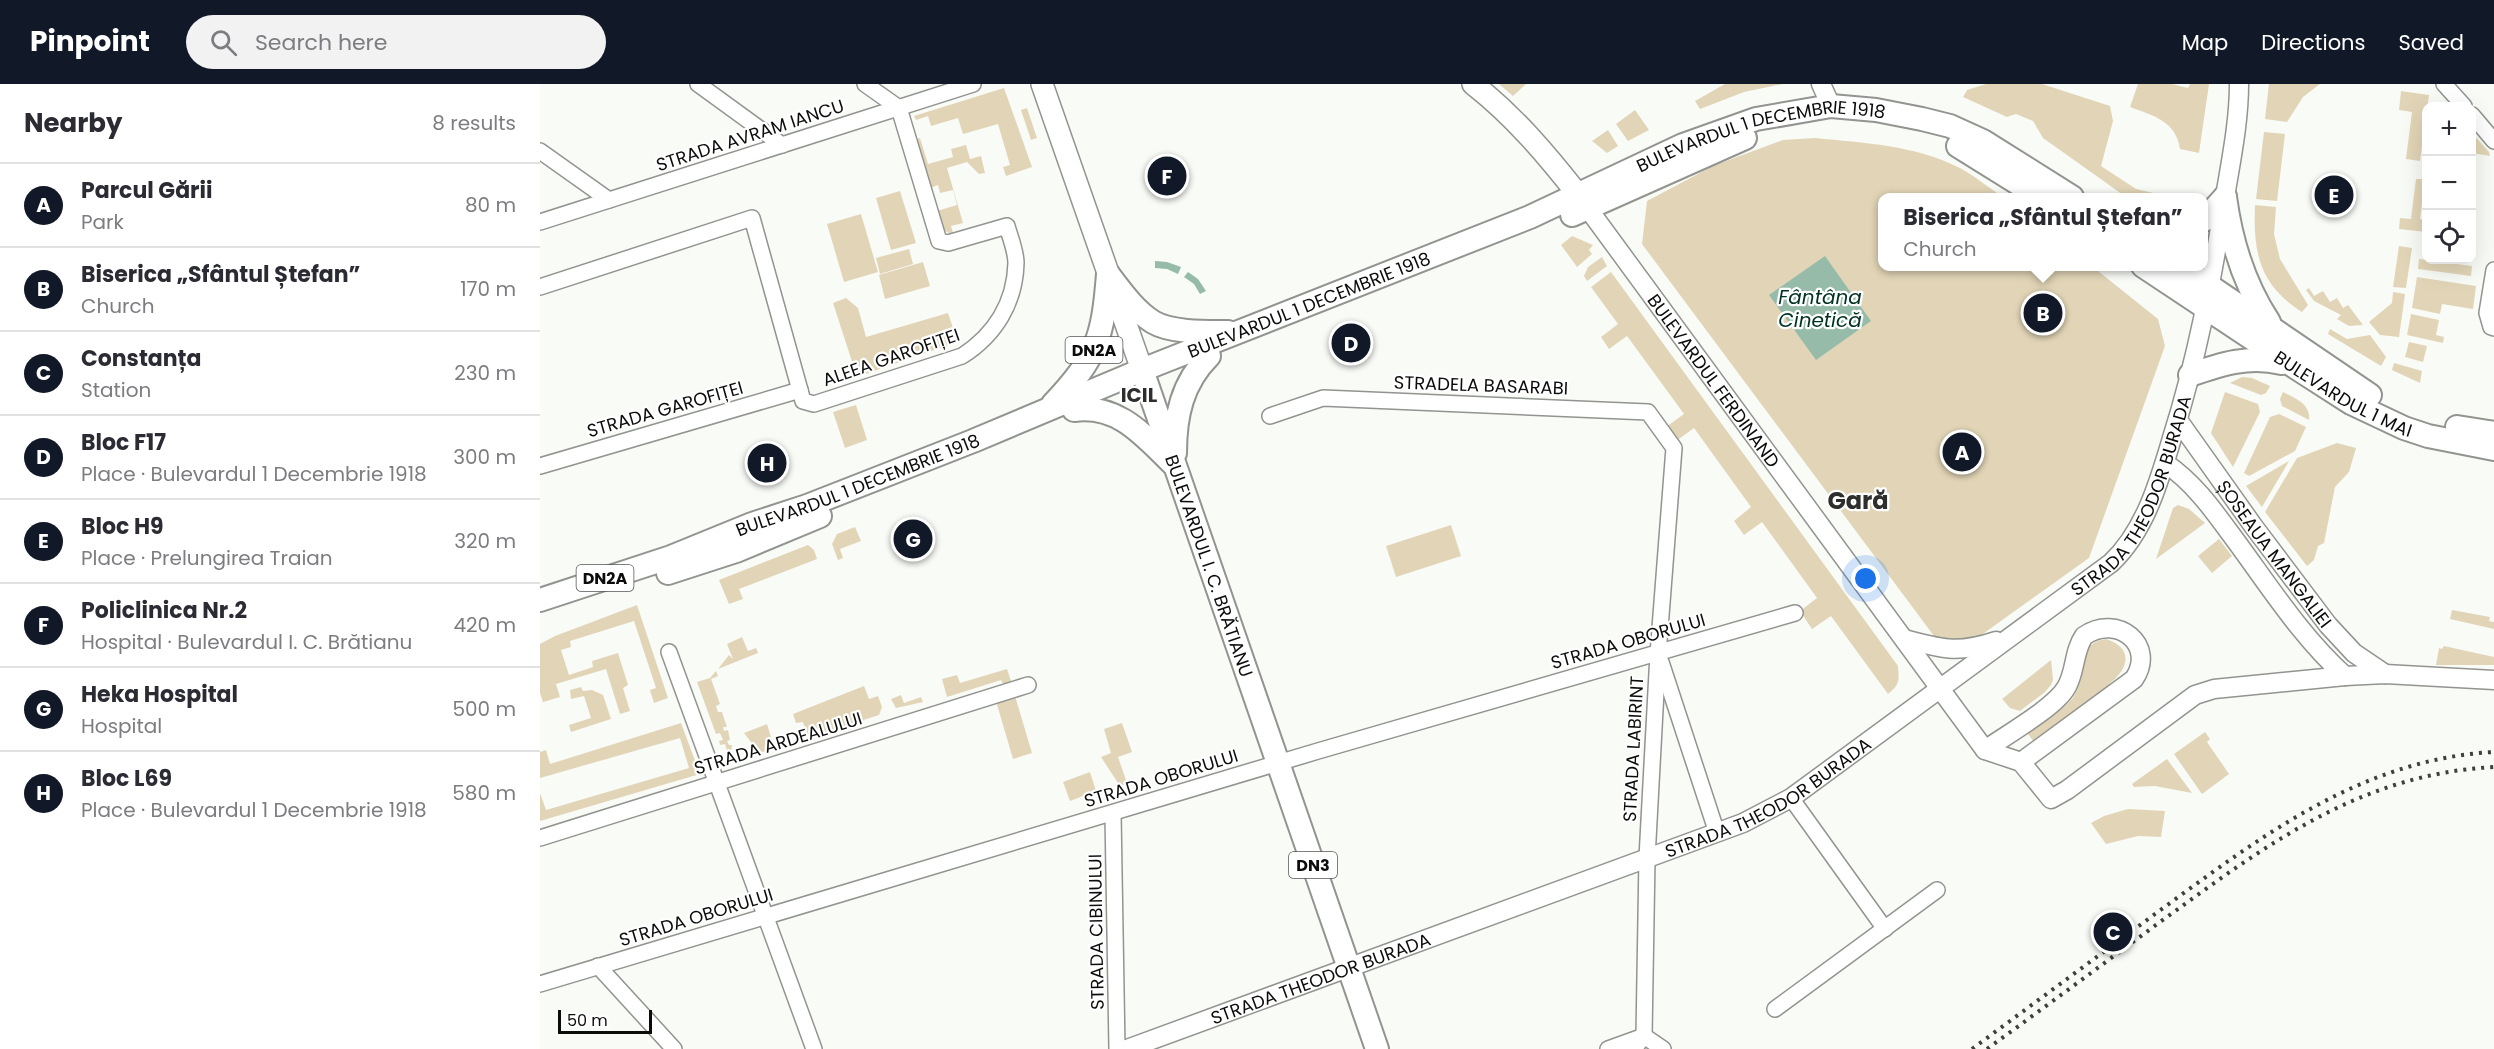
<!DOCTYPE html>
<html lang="en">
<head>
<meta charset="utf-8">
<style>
  :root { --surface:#fff; --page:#f2f2f3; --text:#2b2b33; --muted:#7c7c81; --line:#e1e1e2; --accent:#111827 }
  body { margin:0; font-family:Poppins,sans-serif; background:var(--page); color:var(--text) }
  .controls { position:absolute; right:18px; top:18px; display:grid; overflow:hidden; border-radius:12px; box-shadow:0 6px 24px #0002 }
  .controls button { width:54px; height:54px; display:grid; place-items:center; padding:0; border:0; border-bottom:2px solid var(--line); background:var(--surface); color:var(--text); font:30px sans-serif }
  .scale { position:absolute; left:18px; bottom:15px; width:94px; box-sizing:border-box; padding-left:6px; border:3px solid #0c0c0b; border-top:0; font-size:16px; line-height:21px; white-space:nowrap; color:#0c0c0b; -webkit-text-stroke:4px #fff; paint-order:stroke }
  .you { position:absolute; left:1326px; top:495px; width:21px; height:21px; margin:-15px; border:4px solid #fff; border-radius:50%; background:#1a73e8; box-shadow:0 0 0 9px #1a73e833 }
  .badge { display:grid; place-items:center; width:39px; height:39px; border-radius:50%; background:var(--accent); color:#fff; font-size:20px; font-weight:700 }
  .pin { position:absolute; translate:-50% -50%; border:3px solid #fff; box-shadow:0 2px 6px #0006 }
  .popup { position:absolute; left:1338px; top:109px; width:330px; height:78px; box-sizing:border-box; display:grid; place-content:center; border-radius:12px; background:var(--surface); filter:drop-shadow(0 2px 4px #0005); font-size:20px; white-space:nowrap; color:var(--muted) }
  .popup b { font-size:22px; color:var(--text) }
  .popup::after { content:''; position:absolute; left:50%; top:100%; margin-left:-12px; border:12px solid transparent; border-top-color:var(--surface) }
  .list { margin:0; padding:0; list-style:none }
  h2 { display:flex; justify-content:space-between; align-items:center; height:78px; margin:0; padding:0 24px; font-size:26px }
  h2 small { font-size:20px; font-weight:400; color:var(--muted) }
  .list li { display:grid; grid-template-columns:39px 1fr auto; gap:18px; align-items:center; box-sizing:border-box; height:84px; padding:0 24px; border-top:2px solid var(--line) }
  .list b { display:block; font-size:22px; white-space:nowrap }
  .list p { margin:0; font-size:20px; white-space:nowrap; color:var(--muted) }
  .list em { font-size:20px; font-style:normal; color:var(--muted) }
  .icon { flex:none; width:33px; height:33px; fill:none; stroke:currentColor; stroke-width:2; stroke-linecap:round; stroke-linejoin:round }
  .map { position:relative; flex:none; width:1954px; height:965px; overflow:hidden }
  header { display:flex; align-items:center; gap:36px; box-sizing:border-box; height:84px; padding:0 30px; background:var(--accent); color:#fff }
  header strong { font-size:28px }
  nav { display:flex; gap:33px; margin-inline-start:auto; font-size:21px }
  .search { width:420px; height:54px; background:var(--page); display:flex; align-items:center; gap:15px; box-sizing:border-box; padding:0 21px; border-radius:33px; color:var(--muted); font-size:22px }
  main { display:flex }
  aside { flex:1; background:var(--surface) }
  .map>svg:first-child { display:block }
</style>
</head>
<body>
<header>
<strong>Pinpoint</strong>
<div class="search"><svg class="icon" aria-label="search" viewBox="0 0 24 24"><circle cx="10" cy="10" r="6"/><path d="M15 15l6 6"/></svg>Search here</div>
<nav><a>Map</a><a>Directions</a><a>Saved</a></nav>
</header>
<main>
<aside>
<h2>Nearby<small>8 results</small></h2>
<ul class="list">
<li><span class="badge">A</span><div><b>Parcul Gării</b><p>Park</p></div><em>80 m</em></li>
<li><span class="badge">B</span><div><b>Biserica „Sfântul Ștefan”</b><p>Church</p></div><em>170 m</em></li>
<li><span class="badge">C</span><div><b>Constanța</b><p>Station</p></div><em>230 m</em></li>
<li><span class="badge">D</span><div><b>Bloc F17</b><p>Place · Bulevardul 1 Decembrie 1918</p></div><em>300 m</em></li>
<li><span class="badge">E</span><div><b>Bloc H9</b><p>Place · Prelungirea Traian</p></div><em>320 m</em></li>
<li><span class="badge">F</span><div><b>Policlinica Nr.2</b><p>Hospital · Bulevardul I. C. Brătianu</p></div><em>420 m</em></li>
<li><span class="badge">G</span><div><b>Heka Hospital</b><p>Hospital</p></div><em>500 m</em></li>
<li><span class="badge">H</span><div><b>Bloc L69</b><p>Place · Bulevardul 1 Decembrie 1918</p></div><em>580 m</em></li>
</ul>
</aside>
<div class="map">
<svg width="1954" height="965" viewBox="0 0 1954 965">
  <rect width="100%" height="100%" fill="#f9fbf7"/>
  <g fill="#e2d5b7">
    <path d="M959 0H986L973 12Z"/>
    <path d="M1185 0H1243L1204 8 1160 25 1155 17Z"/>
    <path d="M1446 0H1502L1570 22 1573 37 1561 82 1596 105 1618 110 1616 113H1586L1503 54 1493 37 1476 30 1467 33 1423 13 1427 6Z"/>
    <path d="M1598 0H1632L1648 4 1650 0H1669L1659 69 1640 65C1636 37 1614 32 1590 23Z"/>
    <path d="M1729 0H1780L1763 13 1747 38 1725 35Z"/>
    <path d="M464 4 492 83 466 92 463 83 470 81 458 40 423 50 418 34 391 42 388 32 376 36 374 32Z"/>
    <path d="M1861 7 1889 11 1880 77 1866 75 1872 28 1859 26Z"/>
    <path d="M487 24 497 54 491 56 481 26Z"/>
    <path d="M1095 26 1109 46 1088 57 1076 40Z"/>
    <path d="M1068 46 1078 62 1067 69 1052 57Z"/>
    <path d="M1724 48 1745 50 1737 117 1716 115Z"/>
    <path d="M1932 49 1949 68 1950 72 1932 69Z"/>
    <path d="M380 54 388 80 413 73 411 65 426 61 430 75 441 72 445 89 439 90 427 78 407 84 423 139 411 142 414 152 402 145 397 127 417 121 413 106 400 109 398 101 390 104 377 55Z"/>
    <path d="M1275 54C1325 59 1374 61 1420 84 1435 92 1449 104 1463 113H1342V182L1553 183 1618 235 1625 262 1549 474 1433 557 1409 560 1394 552 1102 160 1107 117 1173 82 1243 56Z"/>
    <path d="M1876 95H1885L1880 135 1886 136V148L1859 145 1860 134 1871 135Z"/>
    <path d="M360 107 376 159 351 166 336 114Z"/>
    <path d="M1715 121 1736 123 1734 150 1740 175 1768 221 1762 228C1719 201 1713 168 1715 121Z"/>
    <path d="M321 130 338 188 304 198 287 140Z"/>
    <path d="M1032 152 1053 161 1049 166 1052 170 1037 183 1021 161Z"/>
    <path d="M1859 162 1872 164 1866 204 1853 203Z"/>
    <path d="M369 165 373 180 340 190 336 174Z"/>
    <path d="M1062 173 1067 182 1047 197 1044 192 1048 183Z"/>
    <path d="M1879 175 1932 182 1931 192 1878 185Z"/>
    <path d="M383 178 390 202 345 215 339 191Z"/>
    <path d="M1071 188 1358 582C1359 596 1360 601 1348 610L1291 532 1272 545 1260 527 1277 514 1222 438 1204 451 1194 437 1211 423 1154 344 1136 357 1126 343 1144 330 1087 252 1069 265 1061 253 1078 240 1051 203Z"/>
    <path d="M1877 193 1936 202 1933 225 1902 220 1900 230 1872 224Z"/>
    <path d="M1769 204 1774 212 1783 207 1790 218 1797 214 1803 224 1808 221 1823 241 1809 242 1797 235 1801 231 1774 217 1766 206Z"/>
    <path d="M1853 208 1865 210 1859 253 1840 251 1829 238 1852 219Z"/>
    <path d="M306 214 318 224 326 253 408 229 413 244 405 246 408 256 416 254 417 258 317 293 293 219Z"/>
    <path d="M1871 230 1899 236 1896 251 1904 253 1903 259 1867 251Z"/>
    <path d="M1790 245 1807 255 1830 251 1846 273 1841 282 1788 250Z"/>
    <path d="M1869 258 1887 262 1883 278 1865 273Z"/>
    <path d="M1854 279 1882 287 1880 299 1852 286Z"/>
    <path d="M1702 293 1712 294 1730 302 1726 309 1721 311 1690 299Z"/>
    <path d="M1685 308 1718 320 1720 328 1693 383 1671 349Z"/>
    <path d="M1743 308C1755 314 1771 320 1769 336L1742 322 1740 315Z"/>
    <path d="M316 321 327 356 305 364 293 328Z"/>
    <path d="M1739 330 1766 343 1755 367 1709 392 1704 389 1730 333Z"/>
    <path d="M1797 359 1816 364 1809 388 1795 403 1784 459 1778 462 1774 476 1767 482 1725 428 1757 374Z"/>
    <path d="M1749 377 1722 423 1706 402Z"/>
    <path d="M1638 421 1649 425 1665 439 1616 475 1633 424Z"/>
    <path d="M911 441 921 472 856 493 846 462Z"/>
    <path d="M315 443 321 457 300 465 303 474 298 476 292 460 297 450Z"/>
    <path d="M1679 455 1692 472 1672 489 1658 472Z"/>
    <path d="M268 461 274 466 277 475 199 505 203 515 189 520 179 496Z"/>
    <path d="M97 521 128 614 114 619 110 606 116 604 94 537 30 557 31 563 21 566 29 591 53 583 52 577 78 569 88 601 83 604 90 627 80 630 66 585 16 600 20 613 3 618 0 609V560L15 552Z"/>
    <path d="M1912 526 1950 533 1949 537 1954 538V545L1910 535Z"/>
    <path d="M202 553 208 567 216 564 218 569 178 585 189 571 193 575 187 560Z"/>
    <path d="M1566 555C1594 564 1589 585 1569 600L1570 604 1495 659 1487 649C1501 638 1520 628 1532 615 1548 596 1533 559 1566 555Z"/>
    <path d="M1904 562 1954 573V581H1896L1899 564 1902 565Z"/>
    <path d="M1511 576 1513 596 1511 601 1505 608 1480 627 1470 624 1462 615Z"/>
    <path d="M467 585 472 600 464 602 461 596 407 613 402 595 417 591 420 599Z"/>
    <path d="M176 587 178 592 171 595 180 620 176 622 178 628H182L187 643H183L184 647 188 646 190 656 187 657 189 661H192L190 675 185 660 180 661 179 657 183 656 180 649 176 650 157 598 170 594Z"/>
    <path d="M324 602 329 615 338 612 342 623 339 631 223 668 218 667 204 649 227 640 234 663 267 653 263 638 256 639 253 630Z"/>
    <path d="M41 603 43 607 52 606 63 611 71 635 31 648 29 641 51 634 44 612 31 615 30 606Z"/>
    <path d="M361 611 364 619 381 613 383 618 356 624 351 615Z"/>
    <path d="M475 612 492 669 473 675 456 617Z"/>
    <path d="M141 639 160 690 0 737V709L6 726 149 684 140 654 0 694V668L6 666 10 680Z"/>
    <path d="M582 639 592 668 578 673 587 699 580 702 561 673 571 669 564 645Z"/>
    <path d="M1665 648 1670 655 1667 658 1689 690 1662 710 1634 670Z"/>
    <path d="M1627 675 1652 709 1615 702 1594 703 1592 700Z"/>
    <path d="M550 688 556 707 530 717 523 698Z"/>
    <path d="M1588 725 1625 727 1621 753 1598 752 1566 760 1551 739 1564 732Z"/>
  </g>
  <g fill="#96bba9">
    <path d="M1285 172 1331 237 1276 276 1229 211Z"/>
    <path d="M615 177 627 178 641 183 638 190 627 185 615 184Z"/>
    <path d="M648 188 658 195 666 207 660 210 654 200 644 193Z"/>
  </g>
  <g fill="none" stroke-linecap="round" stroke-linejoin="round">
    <defs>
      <g id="minor">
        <path d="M158 0 242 61"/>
        <path d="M325 0 359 24"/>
        <path d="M1904 0 1924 22"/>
        <path d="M1932 31 1954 57"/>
        <path d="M0 67 69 116"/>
        <path d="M0 138 433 0"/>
        <path d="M1954 186 1947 229 1951 243 1954 244"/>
        <path d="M0 203 212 134 263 317 274 320 422 272C455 251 475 219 476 179 476 167 470 153 467 142L408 159 399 157 359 24"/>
        <path d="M730 332 783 314 1108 328 1134 364 1118 570 1107 774 1104 952 1094 965"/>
        <path d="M0 382 260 306"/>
        <path d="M129 568 274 965"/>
        <path d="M1121 578 1177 749"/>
        <path d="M1251 714 1345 845"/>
        <path d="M573 730 577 965"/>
        <path d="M0 754 488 601"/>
        <path d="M58 882 134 965"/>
        <path d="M0 900 778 667 1255 529"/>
        <path d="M1235 925 1397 806"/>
        <path d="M1068 965 1104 952 1123 965"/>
      </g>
      <g id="tertiary">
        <path d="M1281 0 1291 22"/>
        <path id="s1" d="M1041 115 1445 666 1481 678 1511 715 1527 706 1655 611 1674 605 1805 592 1845 590 1954 596"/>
        <path id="s2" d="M1638 336 1714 443 1788 541 1814 569 1845 590"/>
        <path d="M1625 379C1652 397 1671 423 1690 449 1726 497 1760 552 1805 592"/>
        <path d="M1364 555C1403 565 1417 570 1456 557"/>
        <path d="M1445 666C1466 651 1514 624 1526 604 1536 588 1533 568 1544 552 1577 529 1617 561 1594 595L1481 678"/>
        <path id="s3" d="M587 965 1203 739 1251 714 1571 479C1605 447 1619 398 1632 354 1657 275 1672 195 1685 113 1691 76 1699 38 1699 0"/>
      </g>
      <g id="secondary">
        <path d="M502 0 602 286"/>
        <path d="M933 0C974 32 1007 71 1039 112"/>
      </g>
      <g id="primary">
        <path d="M1418 62 1500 113"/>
        <path d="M1685 113C1691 158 1704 200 1729 238"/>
        <path d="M1032 131 1205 54"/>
        <path d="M1664 136 1685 113"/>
        <path id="s4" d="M1603 182 1758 285 1811 319 1864 344 1888 352 1954 365"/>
        <path d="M1640 182 1830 311"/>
        <path d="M568 190C581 207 595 227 613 238 631 249 668 248 688 248"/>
        <path id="s5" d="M602 286 837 965"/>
        <path d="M1650 291C1681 280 1709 271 1742 279"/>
        <path d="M513 320C557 273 563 254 568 190"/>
        <path d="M534 326C579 320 604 352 633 380"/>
        <path d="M1917 343 1954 349"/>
        <path d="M635 369C635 332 642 299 669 272"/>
        <path d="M128 489 196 467 280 432"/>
        <path id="s6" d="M0 516 131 473 212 440 267 422 433 357 602 286 990 133 1143 61 1216 35 1291 22 1336 26 1382 35 1410 42 1443 57 1532 113"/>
      </g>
    </defs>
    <use href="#minor" stroke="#929490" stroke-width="18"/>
    <use href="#tertiary" stroke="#929490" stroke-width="21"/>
    <use href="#secondary" stroke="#929490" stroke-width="24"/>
    <use href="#primary" stroke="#929490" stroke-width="26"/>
    <use href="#minor" stroke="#fff" stroke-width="15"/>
    <use href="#tertiary" stroke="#fff" stroke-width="18"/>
    <use href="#secondary" stroke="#fff" stroke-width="21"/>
    <use href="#primary" stroke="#fff" stroke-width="22"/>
    <g stroke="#3f403e" stroke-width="4" stroke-dasharray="3 6" stroke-linecap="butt">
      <path d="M1432 965C1493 920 1554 875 1615 830 1718 755 1820 675 1954 668"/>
      <path d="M1447 965C1505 923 1563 880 1620 838 1725 762 1819 690 1954 683"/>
    </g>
  </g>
  <g text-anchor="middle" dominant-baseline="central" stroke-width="4.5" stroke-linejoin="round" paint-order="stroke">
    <g fill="#fff" stroke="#555554" stroke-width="1.5">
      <rect x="525.5" y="253" width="57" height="26" rx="4.5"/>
      <rect x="36.5" y="481" width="57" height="26" rx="4.5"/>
      <rect x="749" y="768" width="48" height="26" rx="4.5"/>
    </g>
    <g font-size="16" font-weight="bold" fill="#0c0c0b">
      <text x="554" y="266">DN2A</text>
      <text x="65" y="494">DN2A</text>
      <text x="773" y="781">DN3</text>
    </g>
    <g font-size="18" fill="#0c0c0b" stroke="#fff">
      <text transform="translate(210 51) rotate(-18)">STRADA AVRAM IANCU</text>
      <text stroke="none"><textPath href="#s6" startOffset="1310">BULEVARDUL 1 DECEMBRIE 1918</textPath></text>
      <text stroke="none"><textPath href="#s6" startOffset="824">BULEVARDUL 1 DECEMBRIE 1918</textPath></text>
      <text transform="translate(351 273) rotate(-19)">ALEEA GAROFIȚEI</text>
      <text stroke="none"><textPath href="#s1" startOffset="225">BULEVARDUL FERDINAND</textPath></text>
      <text transform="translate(941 301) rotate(2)">STRADELA BASARABI</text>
      <text stroke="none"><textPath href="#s4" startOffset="238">BULEVARDUL 1 MAI</textPath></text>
      <text transform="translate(125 325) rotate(-16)">STRADA GAROFIȚEI</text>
      <text stroke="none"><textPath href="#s6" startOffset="338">BULEVARDUL 1 DECEMBRIE 1918</textPath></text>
      <text stroke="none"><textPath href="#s3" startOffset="1176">STRADA THEODOR BURADA</textPath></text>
      <text stroke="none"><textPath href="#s2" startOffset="165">ȘOSEAUA MANGALIEI</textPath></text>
      <text stroke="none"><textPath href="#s5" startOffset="207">BULEVARDUL I. C. BRĂTIANU</textPath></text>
      <text transform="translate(1088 557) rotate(-16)">STRADA OBORULUI</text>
      <text transform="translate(238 659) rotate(-17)">STRADA ARDEALULUI</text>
      <text transform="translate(1093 665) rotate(-87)">STRADA LABIRINT</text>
      <text transform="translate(621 694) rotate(-17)">STRADA OBORULUI</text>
      <text stroke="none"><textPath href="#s3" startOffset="690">STRADA THEODOR BURADA</textPath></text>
      <text transform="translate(156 833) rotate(-17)">STRADA OBORULUI</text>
      <text transform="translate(556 848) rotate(-91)">STRADA CIBINULUI</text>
      <text stroke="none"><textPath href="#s3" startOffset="206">STRADA THEODOR BURADA</textPath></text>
    </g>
    <g font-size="20" font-style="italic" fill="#003221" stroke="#fff">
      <text x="1280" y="213">Fântâna<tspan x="1280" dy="23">Cinetică</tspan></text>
    </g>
    <g font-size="20" font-weight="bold" fill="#2e2f2c" stroke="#fff">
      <text x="599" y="311">ICIL</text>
    </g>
    <g font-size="24" font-weight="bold" fill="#2e2f2c" stroke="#fff">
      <text x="1318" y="416">Gară</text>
    </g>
  </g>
</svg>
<div class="controls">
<button>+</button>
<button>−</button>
<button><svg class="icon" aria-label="locate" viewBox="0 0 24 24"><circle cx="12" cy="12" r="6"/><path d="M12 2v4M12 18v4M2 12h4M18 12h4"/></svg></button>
</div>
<div class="scale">50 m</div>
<div class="you"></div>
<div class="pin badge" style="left:1422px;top:368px">A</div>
<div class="pin badge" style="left:1503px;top:229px">B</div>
<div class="popup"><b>Biserica „Sfântul Ștefan”</b>Church</div>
<div class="pin badge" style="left:1573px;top:848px">C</div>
<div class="pin badge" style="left:811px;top:259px">D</div>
<div class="pin badge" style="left:1794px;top:111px">E</div>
<div class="pin badge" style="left:627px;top:92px">F</div>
<div class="pin badge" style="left:373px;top:455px">G</div>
<div class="pin badge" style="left:227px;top:379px">H</div>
</div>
</main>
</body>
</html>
